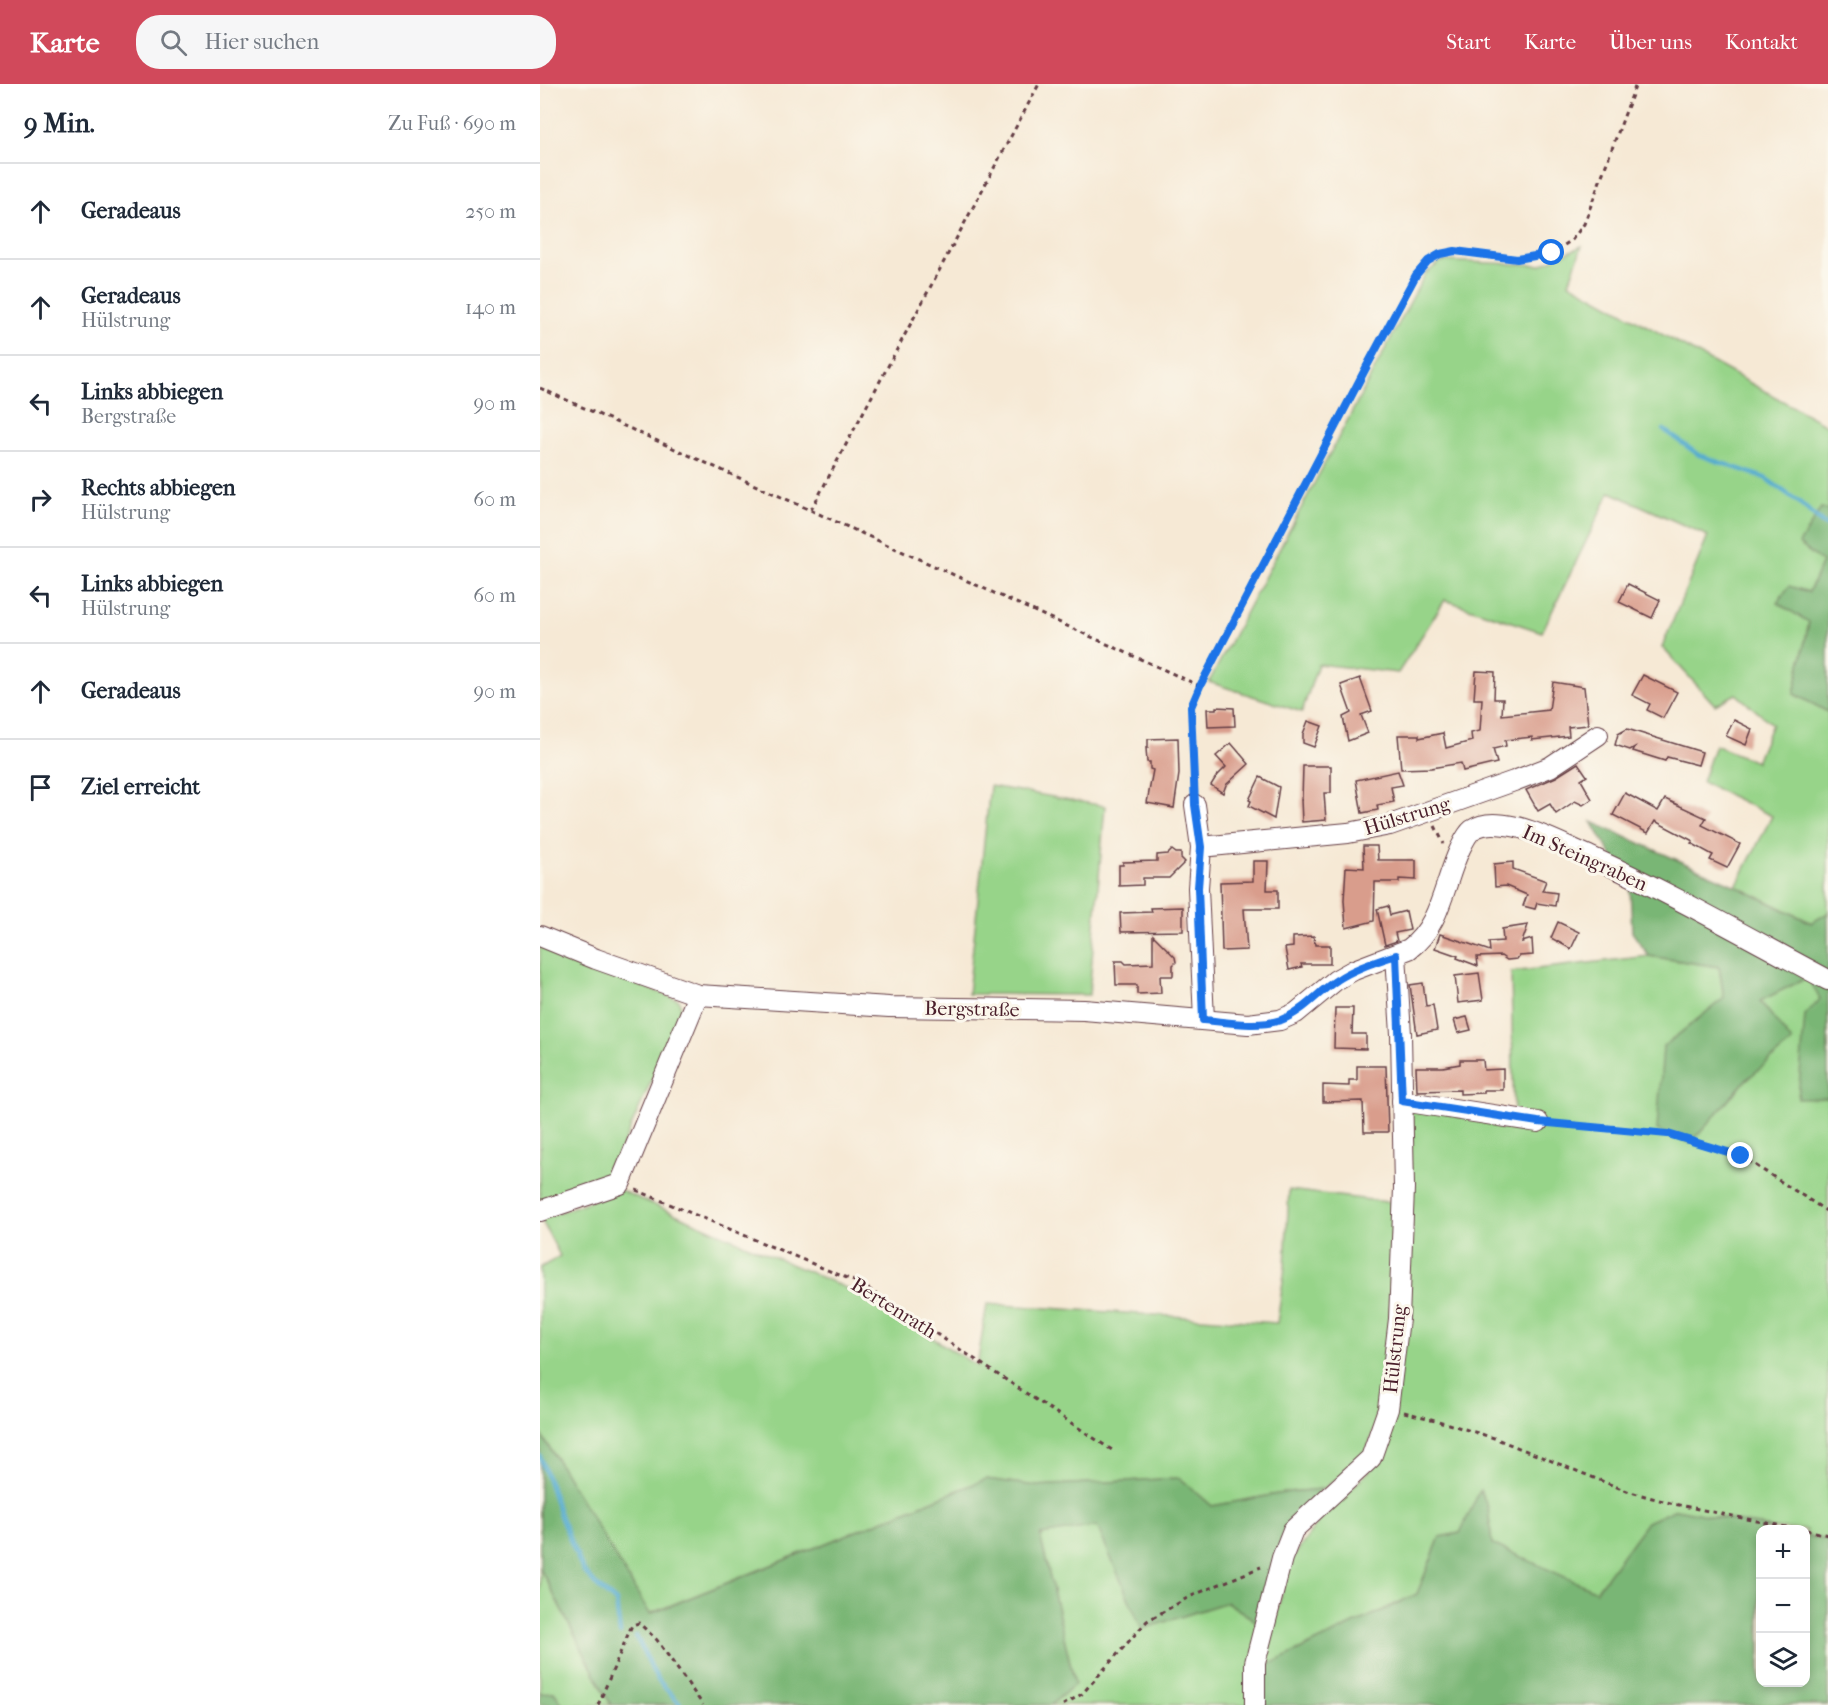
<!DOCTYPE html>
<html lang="de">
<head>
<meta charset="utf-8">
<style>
  :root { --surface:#fff; --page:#f6f6f7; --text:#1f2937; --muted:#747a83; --line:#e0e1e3; --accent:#d1495b }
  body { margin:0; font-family:"IM FELL French Canon",serif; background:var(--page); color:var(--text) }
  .controls { position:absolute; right:18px; bottom:18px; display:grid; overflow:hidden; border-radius:12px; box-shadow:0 3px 9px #0003 }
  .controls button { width:54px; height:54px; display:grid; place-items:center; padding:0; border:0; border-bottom:2px solid var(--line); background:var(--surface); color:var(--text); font:30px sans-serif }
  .stop { position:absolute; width:18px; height:18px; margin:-14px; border:4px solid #1a73e8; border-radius:50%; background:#fff }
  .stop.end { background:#1a73e8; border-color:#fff; box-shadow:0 2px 6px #0008 }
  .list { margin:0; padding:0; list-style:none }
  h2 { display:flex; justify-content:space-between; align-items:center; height:78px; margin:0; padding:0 24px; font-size:26px }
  h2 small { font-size:20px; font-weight:400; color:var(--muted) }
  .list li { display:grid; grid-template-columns:39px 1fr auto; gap:18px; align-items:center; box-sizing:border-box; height:96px; padding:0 24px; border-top:2px solid var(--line) }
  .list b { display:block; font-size:22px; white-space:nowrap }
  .list p { margin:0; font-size:20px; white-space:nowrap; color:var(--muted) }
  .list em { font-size:20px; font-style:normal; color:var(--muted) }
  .icon { flex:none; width:33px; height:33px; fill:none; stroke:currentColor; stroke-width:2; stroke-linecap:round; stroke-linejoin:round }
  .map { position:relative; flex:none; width:1288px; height:1621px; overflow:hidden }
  header { display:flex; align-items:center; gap:36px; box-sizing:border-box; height:84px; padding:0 30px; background:var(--accent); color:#fff }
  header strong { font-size:28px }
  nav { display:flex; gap:33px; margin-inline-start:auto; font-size:21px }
  .search { width:420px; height:54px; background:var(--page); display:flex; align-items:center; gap:15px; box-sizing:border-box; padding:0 21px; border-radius:24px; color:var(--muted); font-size:22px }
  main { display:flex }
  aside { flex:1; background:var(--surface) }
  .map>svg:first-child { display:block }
</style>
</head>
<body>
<header>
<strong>Karte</strong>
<div class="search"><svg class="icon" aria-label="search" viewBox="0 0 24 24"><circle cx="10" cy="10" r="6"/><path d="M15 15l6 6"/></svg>Hier suchen</div>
<nav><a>Start</a><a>Karte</a><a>Über uns</a><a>Kontakt</a></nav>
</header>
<main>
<aside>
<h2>9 Min.<small>Zu Fuß · 690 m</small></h2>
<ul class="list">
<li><svg class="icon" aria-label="ahead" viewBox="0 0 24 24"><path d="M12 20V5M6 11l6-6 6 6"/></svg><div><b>Geradeaus</b></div><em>250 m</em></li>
<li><svg class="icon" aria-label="ahead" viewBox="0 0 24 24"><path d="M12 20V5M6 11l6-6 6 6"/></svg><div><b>Geradeaus</b><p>Hülstrung</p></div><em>140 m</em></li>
<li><svg class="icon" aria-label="left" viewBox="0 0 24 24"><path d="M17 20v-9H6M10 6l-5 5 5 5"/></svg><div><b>Links abbiegen</b><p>Bergstraße</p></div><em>90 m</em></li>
<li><svg class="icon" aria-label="right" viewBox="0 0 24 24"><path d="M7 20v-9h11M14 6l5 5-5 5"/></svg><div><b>Rechts abbiegen</b><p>Hülstrung</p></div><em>60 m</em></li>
<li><svg class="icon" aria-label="left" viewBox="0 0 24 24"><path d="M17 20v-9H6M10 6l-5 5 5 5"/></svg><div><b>Links abbiegen</b><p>Hülstrung</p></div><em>60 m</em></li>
<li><svg class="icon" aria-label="ahead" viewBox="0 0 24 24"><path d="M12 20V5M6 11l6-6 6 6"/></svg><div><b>Geradeaus</b></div><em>90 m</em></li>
<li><svg class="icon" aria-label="arrive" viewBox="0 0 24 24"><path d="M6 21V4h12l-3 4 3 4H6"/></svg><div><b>Ziel erreicht</b></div></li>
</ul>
</aside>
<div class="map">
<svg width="1288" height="1621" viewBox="0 0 1288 1621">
  <rect width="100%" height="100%" fill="#fbf7ec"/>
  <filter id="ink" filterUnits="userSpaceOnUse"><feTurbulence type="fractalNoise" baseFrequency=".0167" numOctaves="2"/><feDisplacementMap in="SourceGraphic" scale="12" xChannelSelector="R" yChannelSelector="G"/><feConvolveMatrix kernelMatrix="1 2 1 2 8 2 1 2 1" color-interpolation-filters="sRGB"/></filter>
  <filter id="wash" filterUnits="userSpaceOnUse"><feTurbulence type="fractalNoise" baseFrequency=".008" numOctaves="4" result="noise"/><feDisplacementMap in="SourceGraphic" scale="24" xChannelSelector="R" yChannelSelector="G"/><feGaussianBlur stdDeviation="1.35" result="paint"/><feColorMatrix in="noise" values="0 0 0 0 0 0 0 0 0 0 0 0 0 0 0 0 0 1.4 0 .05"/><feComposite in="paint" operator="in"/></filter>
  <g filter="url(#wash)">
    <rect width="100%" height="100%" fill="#f6e9d5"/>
    <g fill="#97d489" stroke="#707a5a" stroke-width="1.5">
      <path d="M1042 162 1029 199 1288 342V426L1281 424 1282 478 1269 508V538L1254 610 1288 628V829L1272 839 1196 802 1232 732 1162 698 1175 661 1216 678 1232 640 1196 610 1175 621 1122 563 1168 452 1070 408 1002 548 905 516 858 589 778 580 762 628 669 598 885 190 902 177 1000 181Z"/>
      <path d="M450 702 565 722 549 911 428 910Z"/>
      <path d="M0 862 139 916 142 928 70 1090 0 1119Z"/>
      <path d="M1109 872 1179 883 1184 914 1123 963 1151 1059 1206 996 1252 958 1220 917 1269 893 1280 915 1258 1014H1288V1456L1266 1452V1446L1236 1445 1136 1425 1107 1438 1056 1508 952 1460 948 1424 920 1449 900 1453 877 1510 724 1583 749 1479 778 1438 833 1383 851 1338 871 1021 974 1039 971 888Z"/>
      <path d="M80 1106 329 1214 437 1282 447 1220 737 1239 745 1183 749 1106 855 1119 853 1190 843 1322 824 1374 783 1405 749 1408 672 1422 640 1394 496 1402 446 1395 109 1530 0 1348V1184L20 1172 1 1135Z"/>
      <path d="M557 1441 602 1545 687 1518 722 1541 708 1621H511L535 1600 500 1451Z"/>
      <path d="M0 1484 71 1621H23L14 1608 0 1609Z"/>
    </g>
    <g fill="#79b675" stroke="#626a50" stroke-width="1.5">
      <path d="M1281 424 1288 426V628L1254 610 1269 538 1237 519 1249 502 1269 508 1282 478 1259 460Z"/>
      <path d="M1052 738 1196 802 1271 839 1288 829V1014L1258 1015 1265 931 1280 915 1268 893 1220 917 1252 958 1206 996 1151 1059 1117 1046 1123 963 1184 914 1179 883 1109 872 1092 848 1090 803Z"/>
      <path d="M0 1348 110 1530 446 1395 496 1402 640 1394 672 1422 749 1408 783 1405 745 1446 722 1541 687 1518 602 1545 557 1442 500 1451 535 1600 511 1621H71L0 1484Z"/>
      <path d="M940 1406 948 1424 952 1460 1056 1507 1107 1438 1136 1425 1236 1445 1220 1446V1598H1266V1452L1288 1456V1621H722L724 1583 877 1510 900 1453 920 1449Z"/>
      <path d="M14 1608 23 1621H0V1609Z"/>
    </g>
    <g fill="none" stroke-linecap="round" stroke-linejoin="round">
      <g stroke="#53abd0" stroke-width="4.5">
        <path d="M1124 346 1159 371 1225 394 1259 418 1282 439 1288 442"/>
        <path d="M0 1372 21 1434 43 1486 55 1500 76 1518 80 1549"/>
        <path d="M96 1552 117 1595 141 1621"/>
      </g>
    </g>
    <g id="blocks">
      <g fill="#d99d8c">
        <path d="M1088 500 1120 516 1112 534 1079 518Z"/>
        <path d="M936 587 955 588 954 615H963L962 631 1009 626 1013 598 1044 603 1048 641 1028 643 1029 652 992 656V653L965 656 966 662 953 665 957 679 923 687 921 679 891 684 861 685 858 651H879V654L903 649 906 664 932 657 931 649 940 647 942 615H934Z"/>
        <path d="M1103 591 1137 608 1123 634 1107 626 1110 620 1092 611Z"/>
        <path d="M820 594 832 627 821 631 828 649 808 657 803 633 811 629 801 601Z"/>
        <path d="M676 623 694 624 695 642 668 643 667 625H676Z"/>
        <path d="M1194 636 1212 645 1206 661 1186 652Z"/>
        <path d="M768 637 782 642 774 663 763 659V650Z"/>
        <path d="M1087 645 1162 668 1158 681 1127 673 1125 677 1093 667 1095 663 1090 666 1075 661 1078 650Z"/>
        <path d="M638 654 639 690 634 724 607 719 613 686 610 685V678H607L606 664H608V655Z"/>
        <path d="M691 659 709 680 686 701 683 709 671 701 676 693 686 683 676 672Z"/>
        <path d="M1038 679 1047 692 1041 696 1052 715 1043 721 1035 717 1016 730 1010 720 998 727 986 706 1016 693Z"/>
        <path d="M763 682H791V709H784L786 736 762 738 761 715 762 716Z"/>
        <path d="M858 687 863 701 851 703 854 718 837 721 838 726 822 729 816 696Z"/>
        <path d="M720 693 739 703 734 735 709 722 711 717 709 716Z"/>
        <path d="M1085 709 1118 727 1125 715 1166 734 1162 741 1200 760 1187 784 1170 776 1173 771 1151 759 1153 757 1115 737 1108 749 1073 731Z"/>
        <path d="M823 762H837L838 776H876V796L859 795V798H835L834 837 806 844 804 816 806 783 824 784Z"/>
        <path d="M632 766 636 769H641V774L645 778 629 794H603V801L579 802V781H583V778L617 777V771L628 770Z"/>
        <path d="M713 777H728L727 806H738V825H704L707 866 682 867 680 798 713 797Z"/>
        <path d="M973 778V785L1006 797 1002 807 1017 809 1015 822 997 819 995 825 983 822 987 811 966 802 955 803 954 780Z"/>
        <path d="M848 822 850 831 866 827 870 846 855 849 857 857 845 861 837 825Z"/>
        <path d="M643 823V847L581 848 580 829 612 828 611 824Z"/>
        <path d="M1018 838 1039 848 1031 865 1011 854Z"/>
        <path d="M988 841 982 858 992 855 993 871 979 872 977 875 967 876 961 872 937 873 938 882 917 874 918 872 895 864 900 850 950 867 949 858 963 857 962 845Z"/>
        <path d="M613 851 635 873 636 878 633 881V892H620L621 909 597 910V901H576L575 877H583L586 880 613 879Z"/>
        <path d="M774 852 775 861H790V880H761L762 883 749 886 745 864 753 863V853Z"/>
        <path d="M939 889 943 916 918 919 915 892Z"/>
        <path d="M883 899 886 922 893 921 897 946 877 950 870 901Z"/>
        <path d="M795 924H813L812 950H826V965L794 964Z"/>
        <path d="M927 933 931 946 918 949 914 936Z"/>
        <path d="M920 976H943L944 986 963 985V1006H944V1009L920 1010V1006L877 1007 876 983H903L920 980Z"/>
        <path d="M817 982H846L848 1048H824L823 1017 783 1018V1001L809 1002V996H817Z"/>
      </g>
    </g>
  </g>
  <g filter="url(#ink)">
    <use href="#blocks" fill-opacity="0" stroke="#643d44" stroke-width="1.5"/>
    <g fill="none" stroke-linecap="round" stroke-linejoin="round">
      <defs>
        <g id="minor">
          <path d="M655 721 661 763 658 804 664 936"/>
          <path d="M661 763 808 749 850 741 974 697 1010 683 1058 651"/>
          <path d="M0 852 56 875 158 911 349 923 544 926 708 940 740 936 756 929 796 896 814 886 869 865C901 842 904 798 920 765 923 759 927 750 932 746 945 737 962 740 977 743 1002 749 1025 762 1049 772 1131 809 1209 854 1288 896"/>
          <path d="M862 1017 998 1038"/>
          <path d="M0 1127 80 1100 158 911"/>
          <path d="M715 1621V1579L742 1474 753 1446 831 1374 848 1325 859 1235 864 1104 861 950 856 871"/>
        </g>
      </defs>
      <use href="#minor" stroke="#643d44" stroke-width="22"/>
      <g stroke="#643d44" stroke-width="3" stroke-dasharray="4.5 4.5" stroke-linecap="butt">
        <path d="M0 304 660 602"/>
        <path d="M271 426 499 0"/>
        <path d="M654 704 651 623 660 602 828 280 876 191 888 177 900 169 915 167 977 175 1012 169 1032 156 1044 140 1096 0"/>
        <path d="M895 742 904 760"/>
        <path d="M1015 1039 1128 1050 1201 1072 1288 1128"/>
        <path d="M96 1106 321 1200 575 1368"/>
        <path d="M864 1328 895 1336 954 1354 1087 1407 1134 1420 1261 1446"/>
        <path d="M1266 1446 1288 1451"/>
        <path d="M58 1621 92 1541 99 1539 117 1556 163 1621"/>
        <path d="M523 1621 542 1610 607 1537 649 1513 721 1483"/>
      </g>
      <use href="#minor" stroke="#fff" stroke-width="20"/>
    </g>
  </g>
  <g fill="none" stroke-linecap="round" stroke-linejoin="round" filter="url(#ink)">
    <path stroke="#1a73e8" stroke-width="8" d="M1012 169 977 175 915 167 900 170 888 177 876 191 828 280 660 602 651 623 655 721 661 763 658 804 663 936C688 938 717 944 741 936 763 928 778 908 797 896 815 884 836 878 856 871L862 1017 998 1038 1128 1050 1201 1072"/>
  </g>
  <g text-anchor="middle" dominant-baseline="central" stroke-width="6" stroke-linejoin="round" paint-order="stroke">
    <g font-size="20" fill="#4a1f2b" stroke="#fbf7ec">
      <text transform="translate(867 732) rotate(-17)">Hülstrung</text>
      <text transform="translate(1045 774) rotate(24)">Im Steingraben</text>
      <text transform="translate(432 925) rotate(1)">Bergstraße</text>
      <text transform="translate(354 1224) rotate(32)">Bertenrath</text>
      <text transform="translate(855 1265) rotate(-84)">Hülstrung</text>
    </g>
  </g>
</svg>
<div class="controls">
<button>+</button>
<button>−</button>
<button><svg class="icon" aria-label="layers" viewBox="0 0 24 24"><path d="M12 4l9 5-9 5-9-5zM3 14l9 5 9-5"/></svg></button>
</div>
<div class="stop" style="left:1012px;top:169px"></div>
<div class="stop end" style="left:1201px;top:1072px"></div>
</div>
</main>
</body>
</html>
